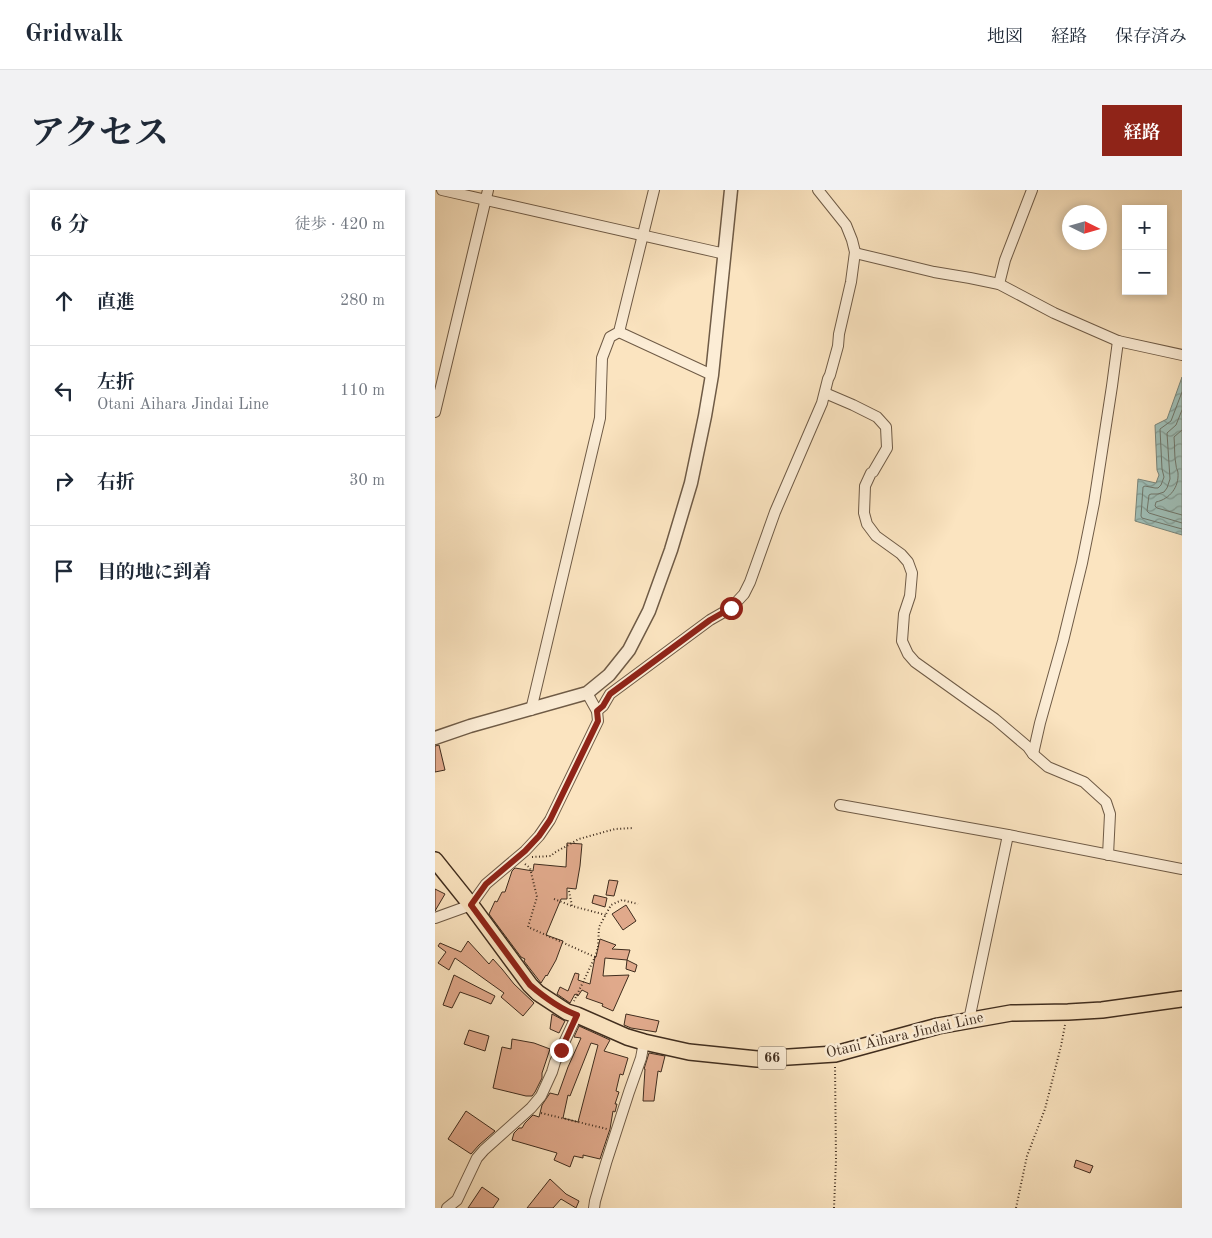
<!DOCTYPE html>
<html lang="ja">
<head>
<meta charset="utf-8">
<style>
  :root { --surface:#fff; --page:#f2f2f3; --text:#1f2937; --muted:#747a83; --line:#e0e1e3; --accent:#8f2418 }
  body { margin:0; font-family:"Old Standard TT","Noto Serif JP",serif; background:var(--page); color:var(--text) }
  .controls { position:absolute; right:15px; top:15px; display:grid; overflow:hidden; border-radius:0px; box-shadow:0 2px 8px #0003 }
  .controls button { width:45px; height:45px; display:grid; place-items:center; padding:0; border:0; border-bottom:1px solid var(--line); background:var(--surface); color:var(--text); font:25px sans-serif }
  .compass { position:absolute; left:627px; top:15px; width:45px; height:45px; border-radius:50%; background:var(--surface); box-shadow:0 2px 8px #0003; rotate:95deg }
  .stop { position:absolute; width:15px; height:15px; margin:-11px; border:4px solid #8f2418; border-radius:50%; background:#fff }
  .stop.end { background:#8f2418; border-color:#fff; box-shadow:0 1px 5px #0008 }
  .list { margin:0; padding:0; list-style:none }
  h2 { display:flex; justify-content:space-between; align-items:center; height:65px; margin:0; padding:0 20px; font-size:21px }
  h2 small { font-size:16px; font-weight:400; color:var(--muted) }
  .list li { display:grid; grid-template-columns:32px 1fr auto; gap:15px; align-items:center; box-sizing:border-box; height:90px; padding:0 20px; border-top:1px solid var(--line) }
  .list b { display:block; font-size:19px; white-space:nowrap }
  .list p { margin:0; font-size:16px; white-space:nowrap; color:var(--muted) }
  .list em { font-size:16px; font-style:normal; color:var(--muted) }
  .icon { flex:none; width:28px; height:28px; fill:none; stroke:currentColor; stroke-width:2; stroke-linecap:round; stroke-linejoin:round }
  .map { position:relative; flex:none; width:747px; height:1018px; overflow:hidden; border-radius:0px }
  header { display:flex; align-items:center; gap:30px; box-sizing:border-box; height:70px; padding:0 25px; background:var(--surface); border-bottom:1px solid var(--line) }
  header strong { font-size:24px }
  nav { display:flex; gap:28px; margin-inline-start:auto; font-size:18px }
  .intro { display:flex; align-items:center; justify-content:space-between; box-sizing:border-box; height:120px; padding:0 30px }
  h1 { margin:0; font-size:35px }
  .button { padding:12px 22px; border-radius:0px; background:var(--accent); color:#fff; font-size:18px; font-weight:700 }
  main { display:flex; gap:30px; padding:0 30px }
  aside { flex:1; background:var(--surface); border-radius:0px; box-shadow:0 2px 8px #0003 }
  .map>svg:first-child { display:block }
</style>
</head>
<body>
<header>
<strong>Gridwalk</strong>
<nav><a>地図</a><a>経路</a><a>保存済み</a></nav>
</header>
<div class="intro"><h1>アクセス</h1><a class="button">経路</a></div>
<main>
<aside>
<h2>6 分<small>徒歩 · 420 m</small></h2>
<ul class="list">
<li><svg class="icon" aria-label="ahead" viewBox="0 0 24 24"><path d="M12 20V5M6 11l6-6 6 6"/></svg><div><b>直進</b></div><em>280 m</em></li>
<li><svg class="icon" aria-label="left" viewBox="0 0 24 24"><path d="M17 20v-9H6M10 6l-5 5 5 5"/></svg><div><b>左折</b><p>Otani Aihara Jindai Line</p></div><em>110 m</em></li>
<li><svg class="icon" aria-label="right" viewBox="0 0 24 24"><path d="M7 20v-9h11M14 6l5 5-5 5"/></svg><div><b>右折</b></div><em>30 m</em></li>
<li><svg class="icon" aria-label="arrive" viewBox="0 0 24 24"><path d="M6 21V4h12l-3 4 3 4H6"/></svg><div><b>目的地に到着</b></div></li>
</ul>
</aside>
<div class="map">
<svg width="747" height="1018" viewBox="0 0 747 1018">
  <defs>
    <pattern id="water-waves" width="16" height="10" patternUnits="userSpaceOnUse" patternTransform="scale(1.25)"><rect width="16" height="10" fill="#9fbeb6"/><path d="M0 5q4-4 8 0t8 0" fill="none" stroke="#839b93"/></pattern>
  </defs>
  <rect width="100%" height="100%" fill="#fbe4c0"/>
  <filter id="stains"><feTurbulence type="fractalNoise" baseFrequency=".004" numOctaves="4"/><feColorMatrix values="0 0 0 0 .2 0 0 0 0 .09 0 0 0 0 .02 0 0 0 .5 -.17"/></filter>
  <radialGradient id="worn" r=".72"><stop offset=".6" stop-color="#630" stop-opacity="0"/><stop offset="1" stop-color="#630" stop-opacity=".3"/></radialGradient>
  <path fill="url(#water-waves)" stroke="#798479" d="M747 187V345L700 331 703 289 721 293 724 285 722 280 720 235 732 229Z"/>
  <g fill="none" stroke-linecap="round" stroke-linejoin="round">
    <g stroke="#70766a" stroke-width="1">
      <path d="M747 202 736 231 725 239 727 279 729 287 726 295 723 298H720L710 296 708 297 706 326 707 328 747 339"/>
      <path d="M747 220 741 235 732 243 735 289 732 298 729 302 723 304H716L714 305 712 321 714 323 747 333"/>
      <path d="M747 240 739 247C740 256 739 266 741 275 742 283 742 276 743 283 744 297 735 309 721 312L720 316 722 318 747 325"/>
    </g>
  </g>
  <g fill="#e0a98b" stroke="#402d1e" fill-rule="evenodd">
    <path d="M4 555 10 580 0 582V556Z"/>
    <path d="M132 653 147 654 145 676 141 699 132 698V709H126L111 745 128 751 121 770 112 786 111 785 106 793 89 771 90 769 86 767 54 724 60 711 62 712 67 702H70L77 681 80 678 98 681 99 674 131 677Z"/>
    <path d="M174 690 183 691 179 706 171 705Z"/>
    <path d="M0 699 10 704 0 721Z"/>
    <path d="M159 705 172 708 170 717 157 713Z"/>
    <path d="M191 715 201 731 188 740 177 724Z"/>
    <path d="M165 749 181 755 177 759 195 760 192 770 170 768 168 786 194 785 178 821 167 816 168 814 151 808 153 803 147 800 143 806 140 804 135 813 122 804 125 797 133 801 140 783 144 784 143 790 155 794 160 767H161Z"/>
    <path d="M33 751 54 774 58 769 67 779 79 794 99 813 88 826 66 807 69 803 20 768 14 780 3 773 11 762 3 756 5 753 26 762Z"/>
    <path d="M192 770 202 775 200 782 191 779Z"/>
    <path d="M19 785 60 806 56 814 42 808 25 802 17 818 8 815Z"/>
    <path d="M117 824 130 831 124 843 115 839Z"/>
    <path d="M191 824 224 831 221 842 196 838 189 835Z"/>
    <path d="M144 836 175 850 169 861 193 868 188 885 185 884 181 901 184 902 180 914H182L180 922 178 921 175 939 165 969 148 965V968L139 966 135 977 119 970 122 963 77 950 79 943 84 938H87L90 933 98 925 104 927 107 915 115 903 123 905 133 877 146 848 139 847ZM156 853 163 855 143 932 128 928 133 905 135 906Z"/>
    <path d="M34 840 54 846 50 861 29 854Z"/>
    <path d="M77 849 99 853 115 859 107 883V888L100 902 97 906H91L58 898 67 857 76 859Z"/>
    <path d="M214 863 230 866 226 882 223 881 219 911H208L210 879H209Z"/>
    <path d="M31 921 60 941 44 955 36 964 13 949Z"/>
    <path d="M641 970 658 976 655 983 639 977Z"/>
    <path d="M115 989 131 1004 144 1011 141 1018 126 1009 118 1018H92Z"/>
    <path d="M47 997 64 1009 58 1018H33Z"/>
  </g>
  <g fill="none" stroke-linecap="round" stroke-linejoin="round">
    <defs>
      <g id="minor">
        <path d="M7 0 290 64"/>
        <path d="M420 63 499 82 535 88 564 94 619 123 683 151 747 165"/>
        <path d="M564 94 570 70 597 0"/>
        <path d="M184 142 277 185"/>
        <path d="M390 203 418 215 442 227 451 237 452 258 438 282 436 283 430 296 429 323 432 334 441 346 466 364 473 372 477 383 475 406 469 424 467 451 473 464 480 472 529 507 560 529 593 557 598 564 613 577 649 592 671 612 675 624 673 665"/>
        <path d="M0 222 53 0"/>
        <path d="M96 520 165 228 167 168 175 147 184 142 219 0"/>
        <path d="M162 521 168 516 175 504 275 430 296 418 309 404 315 392 340 322 387 213 393 189 395 185 403 156 404 144 416 92 420 62 417 50 411 35 383 0"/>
        <path d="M598 564 605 533 628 451 647 373 659 313 677 196 683 151"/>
        <path d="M405 615 573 645 747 679"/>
        <path d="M0 728 36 715 51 694 90 661 104 646 115 630 163 531 162 521 152 503"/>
        <path d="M534 830 573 645"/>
        <path d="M12 1018 22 1010 42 968 49 960 96 918 106 906 117 882 120 872 142 825"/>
        <path d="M159 1018 160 1011 171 973 194 902 206 868 209 852"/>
      </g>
      <path id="tertiary" d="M0 548 35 536 152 503 174 485 194 460 214 421 236 360 256 293 270 226 277 185 296 0"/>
      <path id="primary" d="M0 670 36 715 95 795 103 803 132 822 142 825 192 847 209 852 254 862 322 869 400 864 503 836 576 823 633 822 667 820 747 809"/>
    </defs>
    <use href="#minor" stroke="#6f5b46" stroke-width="12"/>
    <use href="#tertiary" stroke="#6f5b46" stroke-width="15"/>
    <use href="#primary" stroke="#402d1e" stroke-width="18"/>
    <g stroke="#402d1e" stroke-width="2" stroke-dasharray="1 2.5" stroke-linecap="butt">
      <path d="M97 667 116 666 119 663 144 649 180 639 199 638"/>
      <path d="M90 674 95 678 102 707 93 737 160 767 139 811"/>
      <path d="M134 701 137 716 171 725"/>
      <path d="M119 709 137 716"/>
      <path d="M160 767 163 757 164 737 176 715 187 710 203 714"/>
      <path d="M106 923 172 939"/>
      <path d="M399 1018 401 970 400 875"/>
      <path d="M581 1018 592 966 610 919 626 856 630 835"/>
    </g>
    <use href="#minor" stroke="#fcedd6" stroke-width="10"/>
    <use href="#tertiary" stroke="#fcedd6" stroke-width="12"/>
    <use href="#primary" stroke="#fbe4c0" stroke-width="15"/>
  </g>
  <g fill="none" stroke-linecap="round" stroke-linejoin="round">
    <path stroke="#8f2418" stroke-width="6" d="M126 860 142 825C125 819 109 807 95 795L36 715 51 694 90 661 104 646 115 630 163 531 162 521 168 516 175 504 275 430 296 418"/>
  </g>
  <g text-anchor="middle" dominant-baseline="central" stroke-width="5" stroke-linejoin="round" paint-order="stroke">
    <rect fill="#fcedd6" stroke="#786755" stroke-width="1" x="323" y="856.5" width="28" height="23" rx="4"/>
    <g font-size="14" font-weight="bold" fill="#402d1e">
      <text x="337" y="868">66</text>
    </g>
    <g font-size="15" fill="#402d1e" stroke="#fcedd6">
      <text transform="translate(470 846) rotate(-13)">Otani Aihara Jindai Line</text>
    </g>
  </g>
  <rect width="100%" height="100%" filter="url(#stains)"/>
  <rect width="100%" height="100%" fill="url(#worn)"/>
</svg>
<div class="controls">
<button>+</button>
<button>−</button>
</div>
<svg class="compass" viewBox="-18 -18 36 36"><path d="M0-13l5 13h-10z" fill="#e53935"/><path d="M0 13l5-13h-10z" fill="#747a83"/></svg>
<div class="stop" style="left:296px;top:418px"></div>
<div class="stop end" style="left:126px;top:860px"></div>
</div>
</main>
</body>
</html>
